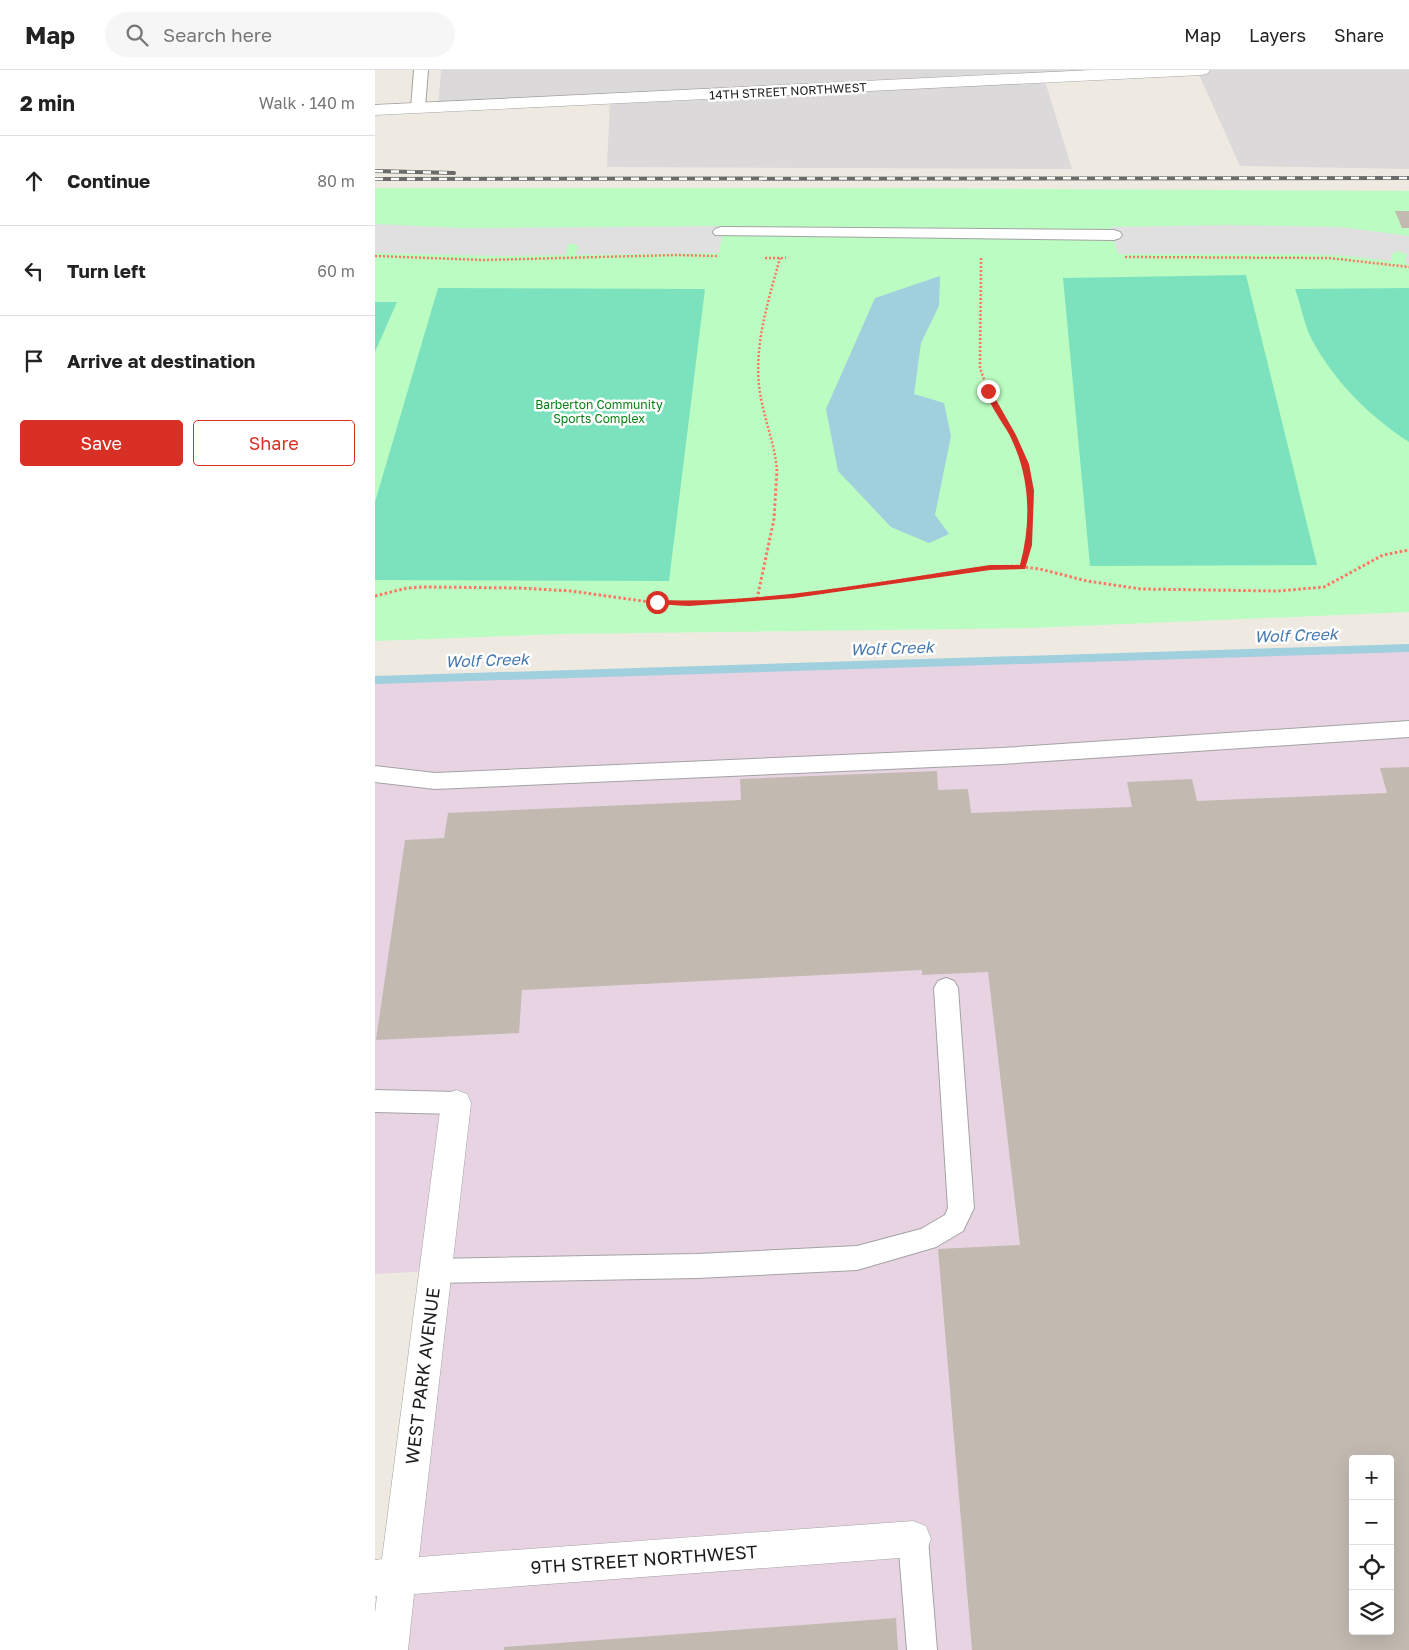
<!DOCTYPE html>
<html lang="en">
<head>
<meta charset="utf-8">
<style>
  :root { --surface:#fff; --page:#f6f6f6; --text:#222; --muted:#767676; --line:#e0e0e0; --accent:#d93025 }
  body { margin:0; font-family:"Golos Text",sans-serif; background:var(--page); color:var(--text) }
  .controls { position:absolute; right:15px; bottom:15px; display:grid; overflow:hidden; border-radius:5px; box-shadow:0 5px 20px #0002 }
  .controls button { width:45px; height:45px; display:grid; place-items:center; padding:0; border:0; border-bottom:1px solid var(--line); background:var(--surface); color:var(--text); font:25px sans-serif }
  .stop { position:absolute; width:15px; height:15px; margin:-11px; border:4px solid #d93025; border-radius:50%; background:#fff }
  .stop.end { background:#d93025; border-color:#fff; box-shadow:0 1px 5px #0008 }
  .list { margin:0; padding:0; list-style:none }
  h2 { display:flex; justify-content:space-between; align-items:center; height:65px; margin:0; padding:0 20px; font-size:21px }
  h2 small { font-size:16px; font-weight:400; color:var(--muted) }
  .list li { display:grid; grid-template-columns:32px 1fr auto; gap:15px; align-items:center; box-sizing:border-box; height:90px; padding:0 20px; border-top:1px solid var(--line) }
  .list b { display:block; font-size:19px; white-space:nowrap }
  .list em { font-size:16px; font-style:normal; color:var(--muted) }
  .actions { display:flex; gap:10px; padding:15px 20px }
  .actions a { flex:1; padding:11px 0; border:1px solid var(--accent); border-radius:5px; text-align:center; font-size:18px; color:var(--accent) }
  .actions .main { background:var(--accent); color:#fff }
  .icon { flex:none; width:28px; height:28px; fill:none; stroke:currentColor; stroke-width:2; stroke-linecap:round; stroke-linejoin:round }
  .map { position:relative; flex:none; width:1034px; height:1580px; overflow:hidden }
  header { display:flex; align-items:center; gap:30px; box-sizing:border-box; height:70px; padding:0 25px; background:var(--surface); border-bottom:1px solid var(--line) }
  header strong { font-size:24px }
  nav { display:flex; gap:28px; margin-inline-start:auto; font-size:18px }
  .search { width:350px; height:45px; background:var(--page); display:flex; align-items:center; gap:12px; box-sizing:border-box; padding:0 18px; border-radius:28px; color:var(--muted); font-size:19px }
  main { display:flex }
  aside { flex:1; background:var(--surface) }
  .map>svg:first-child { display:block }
</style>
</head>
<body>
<header>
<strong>Map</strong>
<div class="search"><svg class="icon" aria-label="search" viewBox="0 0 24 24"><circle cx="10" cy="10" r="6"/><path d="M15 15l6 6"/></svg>Search here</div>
<nav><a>Map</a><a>Layers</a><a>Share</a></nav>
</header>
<main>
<aside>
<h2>2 min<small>Walk · 140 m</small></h2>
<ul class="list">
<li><svg class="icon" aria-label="ahead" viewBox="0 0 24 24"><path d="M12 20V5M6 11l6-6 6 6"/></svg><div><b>Continue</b></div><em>80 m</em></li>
<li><svg class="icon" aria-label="left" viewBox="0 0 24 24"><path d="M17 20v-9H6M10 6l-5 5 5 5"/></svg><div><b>Turn left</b></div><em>60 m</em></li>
<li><svg class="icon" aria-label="arrive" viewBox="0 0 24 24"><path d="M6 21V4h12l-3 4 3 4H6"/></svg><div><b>Arrive at destination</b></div></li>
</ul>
<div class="actions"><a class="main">Save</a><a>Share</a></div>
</aside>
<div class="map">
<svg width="1034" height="1580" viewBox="0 0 1034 1580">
  <rect width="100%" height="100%" fill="#eeeae2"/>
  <g fill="#dbd9d9">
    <path d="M66 0H789L669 8 697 99 232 97 235 29 63 37Z"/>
    <path d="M822 0H1034V99L865 96Z"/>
  </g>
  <path fill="#e8d3e3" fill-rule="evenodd" d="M1034 578V1580H14L59 1201 0 1204V610ZM978 1389H1015V1561H978Z"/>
  <path fill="#bbfcc2" d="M0 118H495L1034 121V542L656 558 187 564 0 571Z"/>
  <g fill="#7be2bd">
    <path d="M871 205 942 495 715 496 688 208Z"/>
    <path d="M63 218 330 219 294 511 0 510V432Z"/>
    <path d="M1034 218V372C994 346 960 312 937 270 929 255 926 235 920 219Z"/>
    <path d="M0 232H22L0 282Z"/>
  </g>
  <g fill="#e0e0e0">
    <path d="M0 154 89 158 349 156 344 183 201 185 203 176 198 173 193 175 191 185 127 186 0 183Z"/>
    <path d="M852 155 967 157 1034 166V194L1030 193 1032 184 1021 181 1017 185V191L972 186 934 184H743L735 157Z"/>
  </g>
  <path fill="#a0cfde" d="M565 206 564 236 546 273 539 324 569 333 576 366 560 445 574 464 554 473 516 457 463 401 451 339 500 228Z"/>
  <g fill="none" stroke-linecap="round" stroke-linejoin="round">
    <path fill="#a0cfde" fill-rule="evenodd" d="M1034 574V582L0 614V606Z"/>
  </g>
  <g fill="#c2bab1" fill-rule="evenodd">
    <path d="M1020 141H1034V158H1027Z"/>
    <path d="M1034 697V1580H597L563 1179 645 1175 613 902 547 905V900L147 920 144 963 1 970 30 770 69 768 73 743 366 730 365 709 562 701 563 720 593 719 596 743 757 737 752 712 817 709 822 731 1012 723 1005 698ZM978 1389H1015V1561H978Z"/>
    <path d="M521 1548 523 1580H129V1577Z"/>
  </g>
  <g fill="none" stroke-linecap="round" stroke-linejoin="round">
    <defs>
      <g id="service">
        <path d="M39 0H53L50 38 48 41H38L36 38Z"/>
        <path d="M346 157 739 160 745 162 747 165 745 168 739 170 340 165 338 162 340 159Z"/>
        <path d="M1034 651V667L627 694 60 719 0 712V696L60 703 627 678Z"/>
        <path d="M571 908 579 911 583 918 599 1138 588 1161 561 1177 482 1200 322 1208 60 1213 51 1210 47 1201 51 1192 60 1189 322 1184 482 1176 546 1159 570 1145 573 1138 559 918 563 911Z"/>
        <path d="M0 1020 81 1022 90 1025 94 1033 90 1041 81 1044 0 1042Z"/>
        <path d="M538 1454 548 1459 553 1469 562 1580H532L523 1469 528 1459Z"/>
      </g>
      <g id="minor">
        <path d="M717 0H835L832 4 826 5 0 45V35Z"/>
        <path d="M81 1020 92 1024 96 1033 44 1487 538 1451 551 1456 556 1469 551 1482 538 1487 39 1524 33 1580H0V1543L2 1526H0V1490L7 1489 66 1033 70 1024Z"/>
      </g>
    </defs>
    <use href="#service" stroke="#a3a3a3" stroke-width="2"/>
    <use href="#minor" stroke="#a3a3a3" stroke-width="1"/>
    <g stroke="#ff7662" stroke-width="2.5" stroke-dasharray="2 2" stroke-linecap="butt">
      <path d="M0 186 109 190 302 185 342 186"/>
      <path d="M750 187 954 188 1034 197"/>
      <path d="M390 188H411"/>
      <path d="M606 188 605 298 613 321 638 365 652 401"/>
      <path d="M402 401C400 374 389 349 385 323 378 277 393 232 405 188"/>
    </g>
    <g stroke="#ff7662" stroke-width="3" stroke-dasharray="2.5 2.5" stroke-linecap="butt">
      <path d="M648 497C657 465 658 432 652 400"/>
      <path d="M0 526 32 518 49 517 144 518 196 521 282 533 314 534 419 526 615 497 641 496 665 499 712 511 766 519 903 521 949 517 1008 485 1034 480"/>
      <path d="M382 529 399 449 402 400"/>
    </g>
    <use href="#service" fill="#fff" fill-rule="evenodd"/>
    <use href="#minor" fill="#fff" fill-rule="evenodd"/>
    <defs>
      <g id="rail">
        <path d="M0 101 79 103"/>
        <path d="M0 109 1034 108"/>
      </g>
    </defs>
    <use href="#rail" stroke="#6a6a6a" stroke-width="4"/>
    <use href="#rail" stroke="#fff" stroke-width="2.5" stroke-dasharray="8" stroke-linecap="butt"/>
  </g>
  <path fill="#d93025" d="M611 320 616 321 641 365 654 394 659 421 657 475 650 499 615 500 419 528 314 536 279 534 278 532 282 530C393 534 505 511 615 495H645C657 450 655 405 634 364 628 353 611 330 611 320Z"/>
  <g text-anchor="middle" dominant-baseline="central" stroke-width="5" stroke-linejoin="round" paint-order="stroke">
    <g font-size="12" fill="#1c1c1c" stroke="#fff">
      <text transform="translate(413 21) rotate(-3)">14TH STREET NORTHWEST</text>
    </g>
    <g font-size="12" fill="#077e13" stroke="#fff">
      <text x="224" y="334">Barberton Community<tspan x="224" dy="14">Sports Complex</tspan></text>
    </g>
    <g font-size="16" font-style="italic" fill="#4578b0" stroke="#fff">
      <text transform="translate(921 565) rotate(-2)">Wolf Creek</text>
      <text transform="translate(517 578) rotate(-2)">Wolf Creek</text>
      <text transform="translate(112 590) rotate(-2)">Wolf Creek</text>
    </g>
    <g font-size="18" fill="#1c1c1c" stroke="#fff">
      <text transform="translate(47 1306) rotate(-83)">WEST PARK AVENUE</text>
      <text transform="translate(269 1489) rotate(-4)">9TH STREET NORTHWEST</text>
    </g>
  </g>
</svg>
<div class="controls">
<button>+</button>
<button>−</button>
<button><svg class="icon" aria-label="locate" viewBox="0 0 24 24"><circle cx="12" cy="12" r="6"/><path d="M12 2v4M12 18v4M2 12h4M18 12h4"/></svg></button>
<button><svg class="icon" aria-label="layers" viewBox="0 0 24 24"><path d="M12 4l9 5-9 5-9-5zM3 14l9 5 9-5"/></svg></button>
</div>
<div class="stop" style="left:282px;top:532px"></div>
<div class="stop end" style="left:613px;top:321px"></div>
</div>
</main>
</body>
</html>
